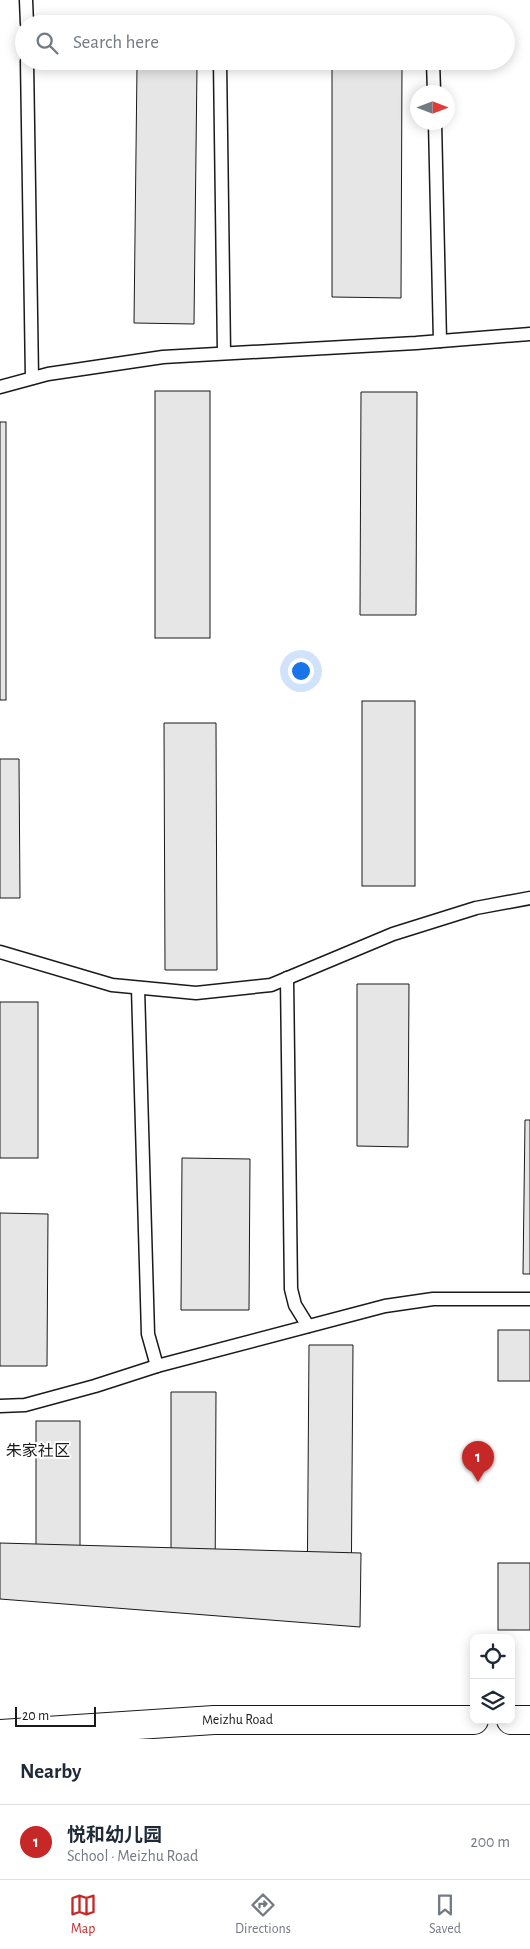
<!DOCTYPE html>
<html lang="en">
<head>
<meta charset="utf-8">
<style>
  :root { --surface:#fff; --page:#f2f2f3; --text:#1f2937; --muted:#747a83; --line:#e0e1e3; --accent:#c62828 }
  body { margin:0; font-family:"Alegreya Sans","Noto Sans SC",sans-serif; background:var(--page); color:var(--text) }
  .controls { position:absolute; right:15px; bottom:15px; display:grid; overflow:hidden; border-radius:10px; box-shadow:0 2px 12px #0003 }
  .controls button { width:45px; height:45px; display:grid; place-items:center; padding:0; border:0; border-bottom:1px solid var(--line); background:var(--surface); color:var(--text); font:25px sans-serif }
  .compass { position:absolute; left:410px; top:85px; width:45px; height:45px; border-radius:50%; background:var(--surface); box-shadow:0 2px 12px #0003; rotate:90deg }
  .scale { position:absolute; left:15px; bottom:12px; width:81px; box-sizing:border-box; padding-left:5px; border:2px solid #1a1a1a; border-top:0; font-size:14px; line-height:18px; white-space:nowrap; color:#1a1a1a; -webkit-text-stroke:4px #fff; paint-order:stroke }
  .you { position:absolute; left:300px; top:670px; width:18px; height:18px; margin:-12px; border:4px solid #fff; border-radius:50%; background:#1a73e8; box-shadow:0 0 0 8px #1a73e833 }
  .badge { display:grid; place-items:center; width:32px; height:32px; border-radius:50%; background:var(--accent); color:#fff; font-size:16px; font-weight:700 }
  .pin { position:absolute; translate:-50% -41px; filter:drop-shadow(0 1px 2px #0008) }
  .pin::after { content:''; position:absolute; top:26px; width:18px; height:15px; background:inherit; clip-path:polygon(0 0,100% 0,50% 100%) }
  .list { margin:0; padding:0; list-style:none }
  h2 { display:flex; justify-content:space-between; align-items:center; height:65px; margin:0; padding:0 20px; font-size:21px }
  h2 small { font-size:16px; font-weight:400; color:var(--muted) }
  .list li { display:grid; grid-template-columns:32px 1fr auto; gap:15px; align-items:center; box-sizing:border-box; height:75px; padding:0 20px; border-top:1px solid var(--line) }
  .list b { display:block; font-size:19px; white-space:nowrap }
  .list p { margin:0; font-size:16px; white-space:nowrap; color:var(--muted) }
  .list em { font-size:16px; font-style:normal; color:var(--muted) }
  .icon { flex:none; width:28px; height:28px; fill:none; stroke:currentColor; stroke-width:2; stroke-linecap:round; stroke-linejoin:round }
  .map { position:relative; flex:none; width:530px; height:1739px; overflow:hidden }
  .search { position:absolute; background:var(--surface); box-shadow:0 2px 12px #0003; left:15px; right:15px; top:15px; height:55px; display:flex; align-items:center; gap:12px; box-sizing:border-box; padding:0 18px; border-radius:28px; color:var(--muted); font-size:19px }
  .sheet { height:140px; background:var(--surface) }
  nav { display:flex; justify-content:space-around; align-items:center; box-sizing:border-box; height:70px; border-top:1px solid var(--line); background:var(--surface); font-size:14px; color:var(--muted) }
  nav a { display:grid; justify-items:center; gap:2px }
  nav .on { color:var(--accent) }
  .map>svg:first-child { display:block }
</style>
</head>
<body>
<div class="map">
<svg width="530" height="1739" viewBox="0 0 530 1739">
  <rect width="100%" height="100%" fill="#fff"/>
  <g fill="#e6e6e6" stroke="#1a1a1a">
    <path d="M332 64H402L401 298 332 297Z"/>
    <path d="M137 66H197L194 324 134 323Z"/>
    <rect x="155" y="391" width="55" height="247"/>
    <path d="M361 392H417L416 615H360Z"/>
    <rect x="0" y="422" width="6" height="278"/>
    <rect x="362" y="701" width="53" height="185"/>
    <path d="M164 723H216L217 970H165Z"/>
    <path d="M0 759H19L20 898H0Z"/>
    <path d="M357 984H409L408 1147 357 1146Z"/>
    <rect x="0" y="1002" width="38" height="156"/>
    <path d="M525 1120H530V1274H523Z"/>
    <path d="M182 1158 250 1159 249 1310H181Z"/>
    <path d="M0 1213 48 1214 47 1366H0Z"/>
    <rect x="498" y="1330" width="32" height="51"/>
    <path d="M309 1345H353L351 1620H307Z"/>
    <path d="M171 1392H216L215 1600H171Z"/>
    <rect x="36" y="1421" width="44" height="175"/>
    <path d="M0 1543 361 1553 360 1627 0 1599Z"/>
    <rect x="498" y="1563" width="32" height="67"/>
  </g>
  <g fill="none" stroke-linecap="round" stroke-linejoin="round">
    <defs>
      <g id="lane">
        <path d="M26 0 27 24"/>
        <path d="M27 61 32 378"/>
        <path d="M220 61 224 353"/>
        <path d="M433 61 434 92"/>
        <path d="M435 122 440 341"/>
        <path d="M0 387 48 374 163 357 416 343 530 334"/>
        <path d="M0 952 112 985 196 993 271 985 393 934 476 908 530 898"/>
        <path d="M287 978 291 1289 295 1305 308 1326"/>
        <path d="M138 988 148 1334 157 1366"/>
        <path d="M0 1406 25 1405 95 1386 157 1366 385 1306 433 1299H530"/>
      </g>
      <g id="secondary">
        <path d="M511 1720H530"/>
        <path id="s1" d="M0 1734 214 1720H474"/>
      </g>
    </defs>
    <use href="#lane" stroke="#1a1a1a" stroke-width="15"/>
    <use href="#secondary" stroke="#1a1a1a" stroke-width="30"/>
    <use href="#lane" stroke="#fff" stroke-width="12"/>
    <use href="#secondary" stroke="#fff" stroke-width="28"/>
  </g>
  <g text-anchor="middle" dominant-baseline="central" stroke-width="4" stroke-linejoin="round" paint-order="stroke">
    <g font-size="14" fill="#1a1a1a" stroke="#fff">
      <text stroke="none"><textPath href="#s1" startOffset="238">Meizhu Road</textPath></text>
    </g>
    <g font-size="16" fill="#1a1a1a" stroke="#fff">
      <text x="38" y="1451">朱家社区</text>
    </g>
  </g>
</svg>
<div class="controls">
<button><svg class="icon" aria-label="locate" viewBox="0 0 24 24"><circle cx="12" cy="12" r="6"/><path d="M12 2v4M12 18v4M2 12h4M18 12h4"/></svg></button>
<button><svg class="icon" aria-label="layers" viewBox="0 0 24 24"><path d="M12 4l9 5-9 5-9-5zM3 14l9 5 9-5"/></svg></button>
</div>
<svg class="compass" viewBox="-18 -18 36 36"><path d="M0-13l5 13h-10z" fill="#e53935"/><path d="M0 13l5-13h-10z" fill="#747a83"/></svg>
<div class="scale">20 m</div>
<div class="you"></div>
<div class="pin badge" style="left:478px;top:1482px">1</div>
<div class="search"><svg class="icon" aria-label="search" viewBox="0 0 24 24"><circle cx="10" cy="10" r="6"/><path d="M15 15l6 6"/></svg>Search here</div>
</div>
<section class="sheet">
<h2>Nearby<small></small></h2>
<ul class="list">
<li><span class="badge">1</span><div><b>悦和幼儿园</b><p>School · Meizhu Road</p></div><em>200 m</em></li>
</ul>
</section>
<nav>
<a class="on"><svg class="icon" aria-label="map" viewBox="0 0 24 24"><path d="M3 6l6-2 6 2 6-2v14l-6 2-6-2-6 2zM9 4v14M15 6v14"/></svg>Map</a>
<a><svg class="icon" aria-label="directions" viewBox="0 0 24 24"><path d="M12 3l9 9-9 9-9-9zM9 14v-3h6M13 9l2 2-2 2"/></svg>Directions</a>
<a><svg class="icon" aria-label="saved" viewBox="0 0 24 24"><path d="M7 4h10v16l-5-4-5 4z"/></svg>Saved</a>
</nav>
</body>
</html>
